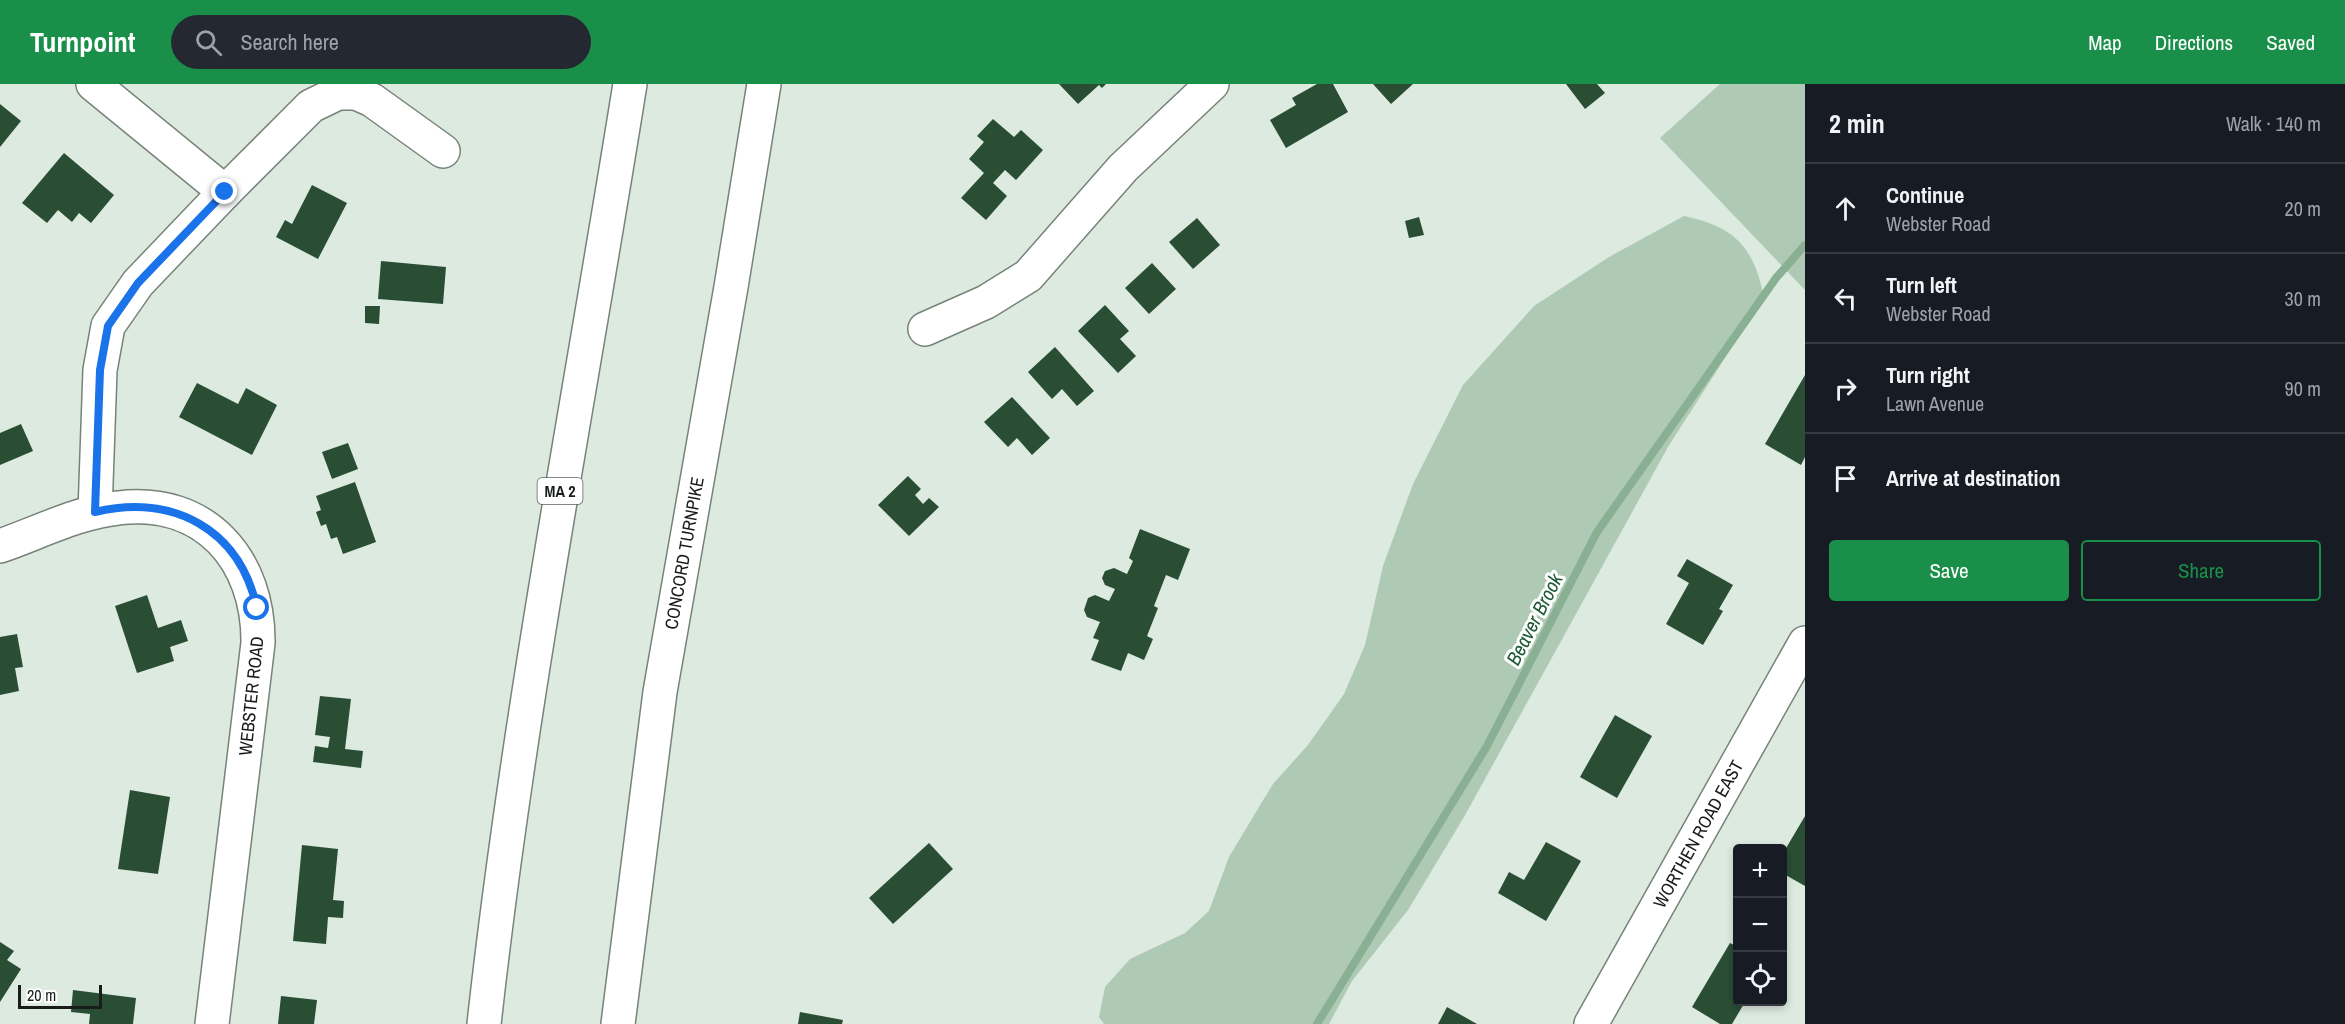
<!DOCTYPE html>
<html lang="en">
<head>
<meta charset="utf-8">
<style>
  :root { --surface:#171b24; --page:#242831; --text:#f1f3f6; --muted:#9ea1a6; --line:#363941; --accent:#1a8f49 }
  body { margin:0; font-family:"Archivo Narrow",sans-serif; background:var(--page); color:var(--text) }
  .controls { position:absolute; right:18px; bottom:18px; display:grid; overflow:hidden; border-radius:6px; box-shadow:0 3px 9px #0003 }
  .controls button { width:54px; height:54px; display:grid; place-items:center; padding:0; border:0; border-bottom:2px solid var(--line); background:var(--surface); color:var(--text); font:30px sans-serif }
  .scale { position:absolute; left:18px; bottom:15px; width:84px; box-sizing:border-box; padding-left:6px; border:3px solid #181d19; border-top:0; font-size:16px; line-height:21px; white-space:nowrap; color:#181d19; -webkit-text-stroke:4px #fff; paint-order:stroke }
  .stop { position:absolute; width:18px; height:18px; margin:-14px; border:4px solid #1a73e8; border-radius:50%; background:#fff }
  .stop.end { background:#1a73e8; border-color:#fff; box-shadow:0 2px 6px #0008 }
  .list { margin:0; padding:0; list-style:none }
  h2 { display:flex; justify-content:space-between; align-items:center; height:78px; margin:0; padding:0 24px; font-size:26px }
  h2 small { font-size:20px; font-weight:400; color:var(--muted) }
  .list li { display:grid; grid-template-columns:39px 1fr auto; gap:18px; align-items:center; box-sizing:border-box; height:90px; padding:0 24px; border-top:2px solid var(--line) }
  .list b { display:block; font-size:22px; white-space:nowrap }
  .list p { margin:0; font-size:20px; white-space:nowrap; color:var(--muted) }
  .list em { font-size:20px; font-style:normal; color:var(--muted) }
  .actions { display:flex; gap:12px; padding:18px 24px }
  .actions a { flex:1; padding:14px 0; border:2px solid var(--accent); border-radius:6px; text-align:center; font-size:21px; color:var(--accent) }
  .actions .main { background:var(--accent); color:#fff }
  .icon { flex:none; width:33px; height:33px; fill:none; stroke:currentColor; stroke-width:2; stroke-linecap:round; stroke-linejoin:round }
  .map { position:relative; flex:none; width:1805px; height:940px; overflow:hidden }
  header { display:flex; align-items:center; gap:36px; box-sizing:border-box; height:84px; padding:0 30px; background:var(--accent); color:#fff }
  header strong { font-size:28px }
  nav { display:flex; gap:33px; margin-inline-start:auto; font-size:21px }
  .search { width:420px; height:54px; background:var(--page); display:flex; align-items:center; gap:15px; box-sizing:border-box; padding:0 21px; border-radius:33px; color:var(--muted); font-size:22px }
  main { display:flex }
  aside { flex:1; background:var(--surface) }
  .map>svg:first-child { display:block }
</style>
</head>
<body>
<header>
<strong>Turnpoint</strong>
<div class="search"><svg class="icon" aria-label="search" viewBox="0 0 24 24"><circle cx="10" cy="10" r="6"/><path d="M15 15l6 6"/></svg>Search here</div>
<nav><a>Map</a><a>Directions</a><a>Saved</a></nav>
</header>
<main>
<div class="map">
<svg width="1805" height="940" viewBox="0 0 1805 940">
  <rect width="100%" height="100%" fill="#dceadf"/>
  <g fill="#afcab4">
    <path d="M1720 0H1805V206L1660 54Z"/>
    <path d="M1684 132C1734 143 1753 161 1764 213L1668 363 1464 733 1408 826 1352 897 1329 940H1104L1099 933 1105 903 1130 875 1185 849 1209 827 1229 773 1262 718 1273 700 1308 661 1344 610 1365 561 1383 482 1413 400 1463 301 1534 222 1609 173Z"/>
  </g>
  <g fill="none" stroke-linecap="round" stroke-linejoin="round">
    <path stroke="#89b092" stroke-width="8" d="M1317 940 1487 662 1597 448 1776 194 1805 161"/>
  </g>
  <g fill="#2a4e34">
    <path d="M1059 0H1106L1102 4 1099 1 1078 20Z"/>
    <path d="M1317 0H1333L1348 28 1286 64 1270 36 1296 21 1292 14Z"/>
    <path d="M1373 0H1413L1391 20Z"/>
    <path d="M1566 0H1597L1605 9 1585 25Z"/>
    <path d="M0 20 21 37 0 63Z"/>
    <path d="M993 35 1014 53 1021 46 1043 66 1016 96 1005 86 993 99 1007 112 986 136 961 114 984 89 969 75 984 58 977 52Z"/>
    <path d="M64 69 114 111 91 139 79 129 72 138 58 126 47 139 22 119Z"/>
    <path d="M312 101 347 119 318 175 276 153 285 136 292 140Z"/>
    <path d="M1419 133 1424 151 1409 154 1405 137Z"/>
    <path d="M1197 134 1220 161 1193 185 1169 158Z"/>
    <path d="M381 177 446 183 443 220 378 215Z"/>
    <path d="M1152 179 1176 205 1149 230 1125 204Z"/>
    <path d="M1105 221 1129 247 1120 255 1136 272 1118 289 1078 247Z"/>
    <path d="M365 222H380L379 240 365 239Z"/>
    <path d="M1055 263 1094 307 1077 322 1062 305 1052 315 1028 288Z"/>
    <path d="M1805 291V373L1801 381 1765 360Z"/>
    <path d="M197 299 238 320 246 304 277 321 252 371 179 333Z"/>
    <path d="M1012 313 1050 354 1032 371 1017 354 1008 363 984 338Z"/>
    <path d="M21 340 33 367 0 381V349Z"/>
    <path d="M348 359 358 385 332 395 322 368Z"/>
    <path d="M908 392 921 405 915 411 923 420 929 414 939 423 909 452 878 421Z"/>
    <path d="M355 398 376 458 343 470 337 453 331 455 326 440 321 442 316 428 321 426 316 412Z"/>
    <path d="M1140 445 1190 465 1178 496 1166 491 1154 522 1158 524 1147 552 1153 555 1144 576 1128 569 1121 587 1091 576 1099 556 1093 554 1100 538 1087 533 1084 526 1088 514 1095 511 1109 517 1115 505 1105 501 1102 494 1105 487 1114 484 1127 490 1133 477 1129 474Z"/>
    <path d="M1687 475 1733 501 1719 525 1723 527 1703 561 1666 540 1689 499 1677 492Z"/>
    <path d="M147 511 158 544 181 536 188 557 170 563 174 577 137 589 115 522Z"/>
    <path d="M17 550 23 583 15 584 19 607 0 611V553Z"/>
    <path d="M320 612 351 615 345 665 363 667 361 684 313 678 315 662 328 664 330 653 315 651Z"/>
    <path d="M1615 631 1652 652 1617 714 1580 693Z"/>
    <path d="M130 706 170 713 158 790 118 785Z"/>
    <path d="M1805 732V802L1782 789V771Z"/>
    <path d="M1546 758 1581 777 1546 837 1498 809 1509 788 1524 796Z"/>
    <path d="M929 759 953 785 893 840 869 814Z"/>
    <path d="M302 761 338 765 333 816 344 817 343 834 328 833 326 860 293 857Z"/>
    <path d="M0 858 14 867 7 876 21 885 0 918Z"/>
    <path d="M1730 859 1738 863V918H1745L1732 940H1720L1692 923Z"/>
    <path d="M73 906 136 914 133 940H89L90 930 71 928Z"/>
    <path d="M281 912 317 916 314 940H278Z"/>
    <path d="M1447 923 1477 940H1438Z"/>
    <path d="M800 928 843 936 842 940H798Z"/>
  </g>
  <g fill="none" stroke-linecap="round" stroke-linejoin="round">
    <defs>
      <g id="minor">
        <path d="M93 0 225 108"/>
        <path d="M925 245 986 218 1028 192 1123 84 1212 0"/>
        <path d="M95 428 100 286 108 242 138 199 225 108 311 22 338 9H356L372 16 443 67"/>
        <path d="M0 462C38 449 78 428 118 424 205 413 259 476 258 559L212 940"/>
        <path d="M1591 940 1805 559"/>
      </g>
      <g id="highway">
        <path d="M484 940C519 624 580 313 630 0"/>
        <path d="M618 940 660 608 731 203 764 0"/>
      </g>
    </defs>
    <use href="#minor" stroke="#778379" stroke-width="36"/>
    <use href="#highway" stroke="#778379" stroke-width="36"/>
    <use href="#minor" stroke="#fff" stroke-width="33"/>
    <use href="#highway" stroke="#fff" stroke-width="33"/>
  </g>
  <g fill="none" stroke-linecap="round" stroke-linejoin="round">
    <path stroke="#1a73e8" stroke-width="8" d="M225 108 138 199 108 242 100 286 95 428C173 410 239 444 257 524"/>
  </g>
  <g text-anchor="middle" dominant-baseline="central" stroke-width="6" stroke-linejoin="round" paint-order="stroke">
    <rect fill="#fff" stroke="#5d615e" stroke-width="1.5" x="537.5" y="394" width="45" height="26" rx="4.5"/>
    <g font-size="16" font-weight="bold" fill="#181d19">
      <text x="560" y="407">MA 2</text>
    </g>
    <g font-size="18" fill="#181d19" stroke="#fff">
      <text transform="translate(684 469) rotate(-80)">CONCORD TURNPIKE</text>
      <text transform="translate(251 612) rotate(-84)">WEBSTER ROAD</text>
      <text transform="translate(1698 750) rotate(-61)">WORTHEN ROAD EAST</text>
    </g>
    <g font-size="20" font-style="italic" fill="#1f5b33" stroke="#fff">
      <text transform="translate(1534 535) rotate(-63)">Beaver Brook</text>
    </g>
  </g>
</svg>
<div class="controls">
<button>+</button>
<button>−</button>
<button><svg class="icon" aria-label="locate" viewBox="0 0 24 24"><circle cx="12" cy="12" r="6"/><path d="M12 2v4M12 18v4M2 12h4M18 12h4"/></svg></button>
</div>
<div class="scale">20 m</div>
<div class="stop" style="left:257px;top:524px"></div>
<div class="stop end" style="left:225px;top:108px"></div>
</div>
<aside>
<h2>2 min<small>Walk · 140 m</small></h2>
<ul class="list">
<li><svg class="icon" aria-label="ahead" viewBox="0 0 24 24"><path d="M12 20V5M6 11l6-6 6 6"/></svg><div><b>Continue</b><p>Webster Road</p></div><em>20 m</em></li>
<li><svg class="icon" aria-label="left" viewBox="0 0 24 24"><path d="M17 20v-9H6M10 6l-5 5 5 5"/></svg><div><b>Turn left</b><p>Webster Road</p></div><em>30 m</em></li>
<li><svg class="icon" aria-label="right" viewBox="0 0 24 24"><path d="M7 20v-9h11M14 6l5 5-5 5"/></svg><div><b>Turn right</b><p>Lawn Avenue</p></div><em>90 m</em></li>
<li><svg class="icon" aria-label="arrive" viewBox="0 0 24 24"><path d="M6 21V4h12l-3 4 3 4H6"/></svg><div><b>Arrive at destination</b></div></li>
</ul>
<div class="actions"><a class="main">Save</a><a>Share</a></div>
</aside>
</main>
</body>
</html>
